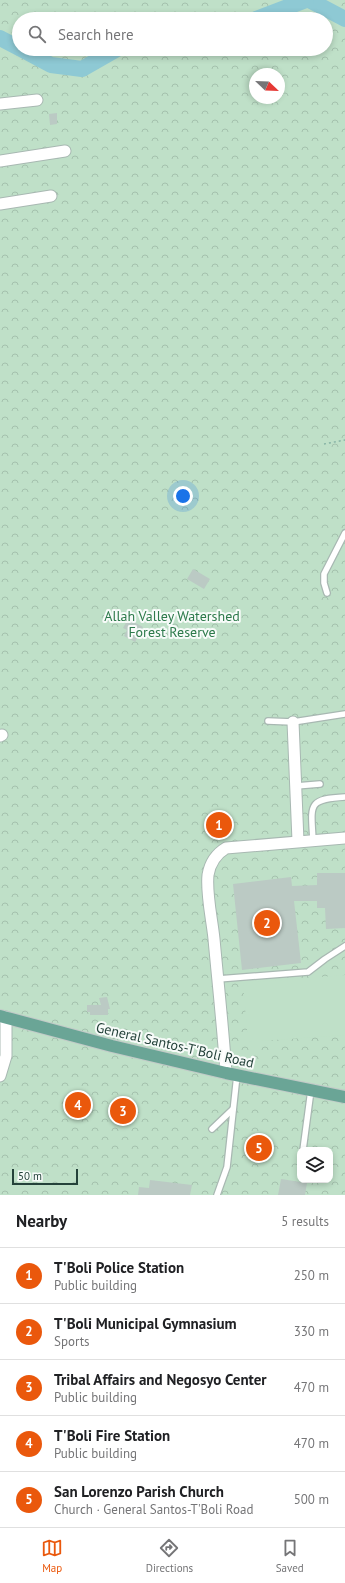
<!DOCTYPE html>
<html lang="en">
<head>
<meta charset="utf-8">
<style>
  :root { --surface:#fff; --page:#f2f2f2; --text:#202124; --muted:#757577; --line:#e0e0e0; --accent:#ea580c }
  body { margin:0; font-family:"PT Sans",sans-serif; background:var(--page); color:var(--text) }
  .controls { position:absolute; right:12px; bottom:12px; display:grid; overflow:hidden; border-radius:8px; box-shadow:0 2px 6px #0003 }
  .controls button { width:36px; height:36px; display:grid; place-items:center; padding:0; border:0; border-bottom:1px solid var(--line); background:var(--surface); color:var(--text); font:20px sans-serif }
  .compass { position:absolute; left:249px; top:68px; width:36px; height:36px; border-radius:50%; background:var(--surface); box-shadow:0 2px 6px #0003; rotate:113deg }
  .scale { position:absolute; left:12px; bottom:10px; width:66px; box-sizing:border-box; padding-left:4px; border:2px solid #24423a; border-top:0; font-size:11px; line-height:14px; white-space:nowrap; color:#24423a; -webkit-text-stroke:3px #f7fbf9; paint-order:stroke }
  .you { position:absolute; left:183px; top:496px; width:14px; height:14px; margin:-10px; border:3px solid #fff; border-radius:50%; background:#1a73e8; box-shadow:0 0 0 6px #1a73e833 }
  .badge { display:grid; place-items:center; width:26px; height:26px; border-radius:50%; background:var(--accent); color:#fff; font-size:13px; font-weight:700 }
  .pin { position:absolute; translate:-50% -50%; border:2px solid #fff; box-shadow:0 1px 4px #0006 }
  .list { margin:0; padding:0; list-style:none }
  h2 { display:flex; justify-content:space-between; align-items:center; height:52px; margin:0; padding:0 16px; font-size:17px }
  h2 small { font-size:13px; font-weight:400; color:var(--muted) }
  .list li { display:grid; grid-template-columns:26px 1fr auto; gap:12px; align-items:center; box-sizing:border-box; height:56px; padding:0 16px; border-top:1px solid var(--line) }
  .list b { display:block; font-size:15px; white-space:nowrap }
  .list p { margin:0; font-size:13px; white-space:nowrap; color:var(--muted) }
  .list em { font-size:13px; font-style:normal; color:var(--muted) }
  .icon { flex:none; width:22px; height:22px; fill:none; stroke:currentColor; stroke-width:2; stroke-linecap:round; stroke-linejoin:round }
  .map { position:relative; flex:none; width:345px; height:1195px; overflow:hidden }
  .search { position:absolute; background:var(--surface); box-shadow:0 2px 6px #0003; left:12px; right:12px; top:12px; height:44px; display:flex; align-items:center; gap:10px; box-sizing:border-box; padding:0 14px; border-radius:22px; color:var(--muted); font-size:15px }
  .sheet { height:332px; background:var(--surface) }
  nav { display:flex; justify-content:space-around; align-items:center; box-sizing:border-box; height:56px; border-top:1px solid var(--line); background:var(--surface); font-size:11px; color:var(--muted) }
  nav a { display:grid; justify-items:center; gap:2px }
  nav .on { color:var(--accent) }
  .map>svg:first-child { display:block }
</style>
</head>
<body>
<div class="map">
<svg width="345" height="1195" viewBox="0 0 345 1195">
  <defs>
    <pattern id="park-crowns" width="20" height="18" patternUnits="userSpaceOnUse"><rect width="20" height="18" fill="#bfe0c8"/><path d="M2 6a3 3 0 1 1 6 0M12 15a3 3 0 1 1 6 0" fill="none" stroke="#a4c1ad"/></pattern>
  </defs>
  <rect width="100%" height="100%" fill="#e6efeb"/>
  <path fill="url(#park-crowns)" fill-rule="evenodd" d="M0 0H345V1195H0ZM19 19H326V49H19ZM255 74H279V98H255ZM300 1150H330V1180H300Z"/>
  <path fill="#bfe0c8" d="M345 975V1035L248 1042 243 983Z"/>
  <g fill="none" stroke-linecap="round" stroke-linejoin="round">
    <g stroke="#8ec9d4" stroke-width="16">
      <path d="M309 0 345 19"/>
      <path d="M256 19 306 0"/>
      <path d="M0 38 19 48"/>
      <path d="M21 49 51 65 82 69 117 49"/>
    </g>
  </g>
  <g fill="#bbcac4">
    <path d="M57 113V124L50 125 49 114Z"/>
    <path d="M193 569 210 579 204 589 187 579Z"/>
    <path d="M128 619 143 627 135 642 124 636 127 630 123 628Z"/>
    <path d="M317 873H345V928L326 929 325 908H317V901H294L301 963 242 970 233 884 291 877 292 886 317 885Z"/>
    <path d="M107 997 110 1009H108V1015H90V1012H87V1005H101L99 998Z"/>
    <path d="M69 1094 91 1098 88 1115 65 1111Z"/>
    <path d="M281 1179 307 1183 305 1195H278Z"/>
    <path d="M150 1180 192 1185 190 1195H138L139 1187 149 1188Z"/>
  </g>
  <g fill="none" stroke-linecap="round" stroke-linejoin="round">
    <defs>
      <g id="service">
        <path d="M327 593 324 583V574L345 533"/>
        <path d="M268 721 293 722 345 714"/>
        <path d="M296 786 320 784"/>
        <path d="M313 840C311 805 307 799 345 797"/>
        <path d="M218 979 308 972 325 959 345 946"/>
        <path d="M212 1129 233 1109"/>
        <path d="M303 1150 311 1090"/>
        <path d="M217 1195 227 1167 237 1075"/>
      </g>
      <g id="minor">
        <path d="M0 104 37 100"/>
        <path d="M0 161 65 151"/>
        <path d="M0 204 51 196"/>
        <path d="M293 722 298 841"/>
        <path d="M0 736 2 735"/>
        <path d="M226 1073C223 1028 218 983 214 939 212 919 206 894 208 875 210 863 216 854 226 848L345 838"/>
        <path d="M0 1076 6 1056V1017"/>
      </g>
      <path id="primary" d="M0 1016 112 1046 226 1073 345 1097"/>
    </defs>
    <use href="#service" stroke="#a8b8b2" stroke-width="8"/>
    <use href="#minor" stroke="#a8b8b2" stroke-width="13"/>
    <use href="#primary" stroke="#c2cac8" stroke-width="14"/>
    <path stroke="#86b3a5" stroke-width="1.5" stroke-dasharray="2 3" stroke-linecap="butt" d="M324 444 345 440"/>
    <use href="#service" stroke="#fff" stroke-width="5.5"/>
    <use href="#minor" stroke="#fff" stroke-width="11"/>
    <use href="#primary" stroke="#6aa596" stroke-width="12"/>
  </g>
  <g text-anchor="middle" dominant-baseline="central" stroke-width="4" stroke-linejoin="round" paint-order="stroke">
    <g font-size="14" fill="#2d7a4b" stroke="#f7fbf9">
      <text x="172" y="616">Allah Valley Watershed<tspan x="172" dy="16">Forest Reserve</tspan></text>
    </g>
    <g font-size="14" fill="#24423a" stroke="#f7fbf9">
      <text transform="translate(175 1045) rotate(13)">General Santos-T'Boli Road</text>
    </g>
  </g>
</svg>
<div class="controls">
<button><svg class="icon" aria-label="layers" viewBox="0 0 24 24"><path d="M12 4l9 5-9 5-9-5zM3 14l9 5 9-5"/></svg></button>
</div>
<svg class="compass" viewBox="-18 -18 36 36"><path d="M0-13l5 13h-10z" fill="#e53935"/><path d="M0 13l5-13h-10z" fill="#757577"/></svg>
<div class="scale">50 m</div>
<div class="you"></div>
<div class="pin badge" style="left:219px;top:825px">1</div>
<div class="pin badge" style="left:267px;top:923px">2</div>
<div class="pin badge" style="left:123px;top:1111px">3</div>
<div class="pin badge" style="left:78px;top:1105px">4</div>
<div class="pin badge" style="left:259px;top:1148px">5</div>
<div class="search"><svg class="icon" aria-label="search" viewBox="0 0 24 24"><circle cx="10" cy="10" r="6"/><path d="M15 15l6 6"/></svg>Search here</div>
</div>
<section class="sheet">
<h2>Nearby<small>5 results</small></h2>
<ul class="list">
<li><span class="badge">1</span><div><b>T'Boli Police Station</b><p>Public building</p></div><em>250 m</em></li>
<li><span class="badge">2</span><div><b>T'Boli Municipal Gymnasium</b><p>Sports</p></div><em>330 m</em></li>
<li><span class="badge">3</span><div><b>Tribal Affairs and Negosyo Center</b><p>Public building</p></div><em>470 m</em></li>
<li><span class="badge">4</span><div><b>T'Boli Fire Station</b><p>Public building</p></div><em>470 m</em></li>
<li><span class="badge">5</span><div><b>San Lorenzo Parish Church</b><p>Church · General Santos-T'Boli Road</p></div><em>500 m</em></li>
</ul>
</section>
<nav>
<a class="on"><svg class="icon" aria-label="map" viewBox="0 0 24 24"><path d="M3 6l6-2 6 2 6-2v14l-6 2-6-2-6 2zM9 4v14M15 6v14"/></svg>Map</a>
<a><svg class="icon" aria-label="directions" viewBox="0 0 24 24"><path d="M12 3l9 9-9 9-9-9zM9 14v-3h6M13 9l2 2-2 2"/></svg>Directions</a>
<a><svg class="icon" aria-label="saved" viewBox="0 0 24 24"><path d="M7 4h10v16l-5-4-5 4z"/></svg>Saved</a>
</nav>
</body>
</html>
